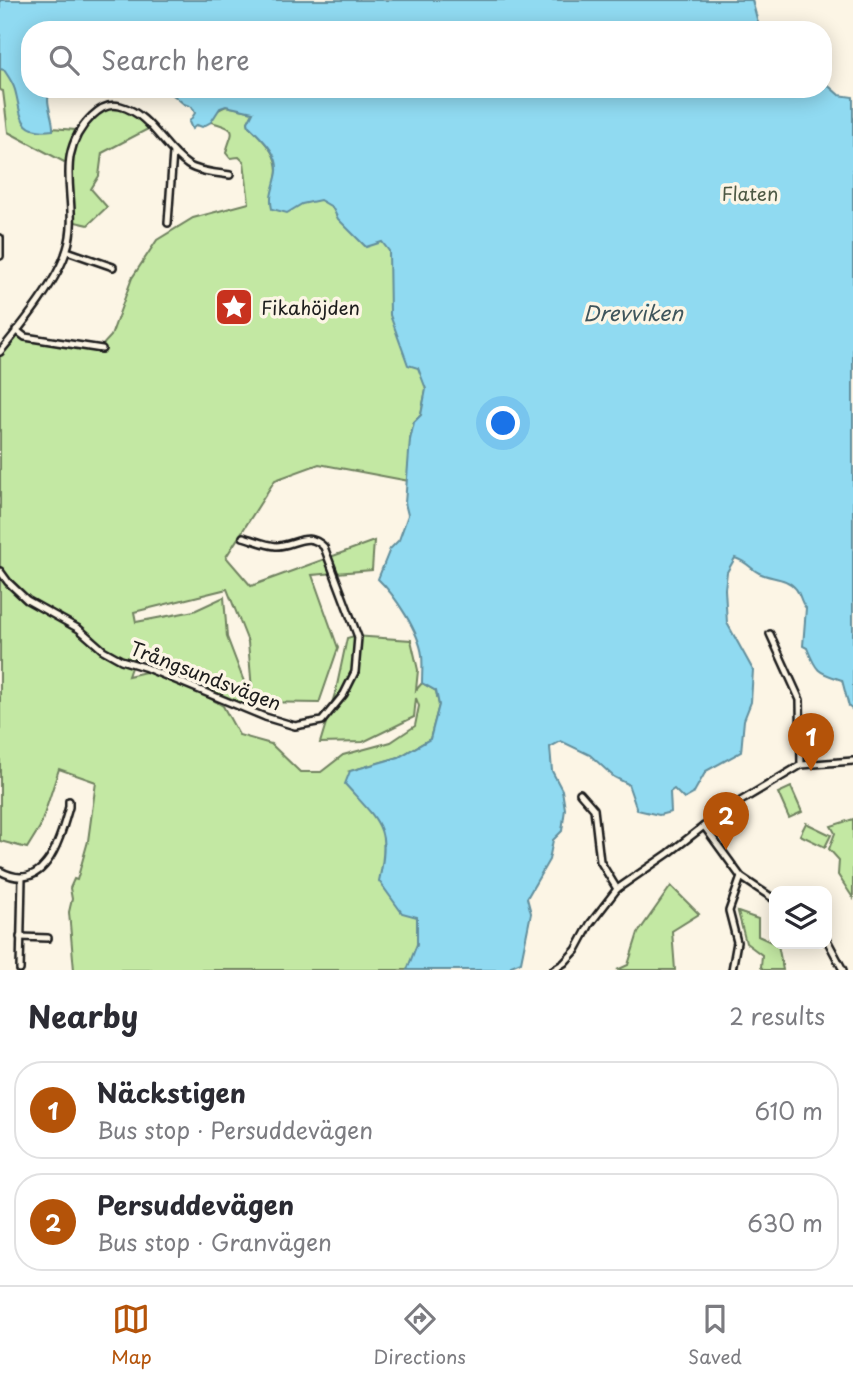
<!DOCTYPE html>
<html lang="en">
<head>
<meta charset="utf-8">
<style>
  :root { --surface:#fff; --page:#f7f7f7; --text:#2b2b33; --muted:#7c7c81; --line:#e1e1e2; --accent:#b45309 }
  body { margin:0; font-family:"Playpen Sans",sans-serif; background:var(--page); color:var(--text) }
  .controls { position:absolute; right:21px; bottom:21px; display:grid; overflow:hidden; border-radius:14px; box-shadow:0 4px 18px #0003 }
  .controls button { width:63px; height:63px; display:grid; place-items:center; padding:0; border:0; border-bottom:2px solid var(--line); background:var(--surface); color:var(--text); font:35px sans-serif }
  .you { position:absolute; left:504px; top:424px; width:24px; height:24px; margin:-18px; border:5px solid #fff; border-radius:50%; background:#1a73e8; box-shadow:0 0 0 10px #1a73e833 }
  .badge { display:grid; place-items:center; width:46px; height:46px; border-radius:50%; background:var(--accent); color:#fff; font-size:23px; font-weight:700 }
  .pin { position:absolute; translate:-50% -58px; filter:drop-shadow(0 2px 4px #0008) }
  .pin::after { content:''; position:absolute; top:37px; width:24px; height:21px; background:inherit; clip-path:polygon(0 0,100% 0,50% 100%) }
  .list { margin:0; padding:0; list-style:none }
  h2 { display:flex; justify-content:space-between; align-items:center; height:91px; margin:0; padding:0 28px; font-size:30px }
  h2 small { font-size:23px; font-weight:400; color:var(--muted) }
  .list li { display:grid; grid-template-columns:46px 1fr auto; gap:21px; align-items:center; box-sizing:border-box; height:98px; margin:0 14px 14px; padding:0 14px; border:2px solid var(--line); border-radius:28px }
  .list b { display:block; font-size:26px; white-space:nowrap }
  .list p { margin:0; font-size:23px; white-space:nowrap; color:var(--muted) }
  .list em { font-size:23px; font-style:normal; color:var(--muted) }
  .icon { flex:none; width:38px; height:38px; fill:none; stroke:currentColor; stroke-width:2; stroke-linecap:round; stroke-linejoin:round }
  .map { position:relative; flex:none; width:853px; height:970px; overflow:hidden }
  .search { position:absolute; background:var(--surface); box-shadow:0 4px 18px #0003; left:21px; right:21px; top:21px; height:77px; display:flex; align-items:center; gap:18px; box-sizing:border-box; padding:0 24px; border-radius:28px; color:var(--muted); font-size:26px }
  .sheet { height:315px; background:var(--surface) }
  nav { display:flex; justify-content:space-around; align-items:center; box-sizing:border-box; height:98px; border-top:2px solid var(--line); background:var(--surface); font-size:19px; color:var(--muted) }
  nav a { display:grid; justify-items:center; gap:4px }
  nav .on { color:var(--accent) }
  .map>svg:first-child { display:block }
</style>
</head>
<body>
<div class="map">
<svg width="853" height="970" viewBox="0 0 853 970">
  <rect width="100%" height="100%" fill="#fcf5e5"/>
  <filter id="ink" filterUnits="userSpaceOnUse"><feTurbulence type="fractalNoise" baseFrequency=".0143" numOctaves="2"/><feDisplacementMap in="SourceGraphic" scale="14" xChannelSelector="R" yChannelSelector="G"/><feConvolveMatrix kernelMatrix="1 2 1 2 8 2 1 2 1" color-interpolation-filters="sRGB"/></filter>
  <g filter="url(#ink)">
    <g fill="#c3e8a3" stroke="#708260" stroke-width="2">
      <path d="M0 0 30 30V89L52 128 75 130 66 163 8 132 3 91 0 90Z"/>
      <path d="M108 105 139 114 152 127 102 153 99 176 91 189 107 207 88 225 71 221 68 168 82 127Z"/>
      <path d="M226 106 254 112 248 122 249 126C264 141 281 156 276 178L388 157 426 389 421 415 414 422 410 440 409 481 319 464 275 480 226 557 251 586 374 541 372 570 312 575 338 648 319 703 253 702 248 642 227 589 134 612 136 622 194 611 224 597 227 637 246 687 244 708 177 672 135 656 128 676 150 671 179 680 223 706 239 735 271 744 300 772H321L343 755 391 742 415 726 419 706 416 698 414 717 363 742 320 743 336 690 347 638 354 636 411 640 418 670 416 690 422 683 436 691 439 705 430 739 399 757 350 771 479 819 453 970H74L69 912 72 899 70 888 74 879 77 880 88 841 96 782 59 769 40 827 27 848 0 841V352L16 330 25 337 100 348 111 336 132 278 157 240 193 218 249 203 244 162 239 157 230 158 226 153C231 131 241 130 211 122L216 111Z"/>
      <path d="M791 787 802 812 789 818 778 793Z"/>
      <path d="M853 819V898L838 875 839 860 829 849 835 833 831 826Z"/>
      <path d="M806 823 831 835 825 847 800 835Z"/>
      <path d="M671 886 699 914 672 931 675 970H617L628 965 638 933Z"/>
      <path d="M738 912 758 919V936L778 945 783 970H764L761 967 762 955 746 943Z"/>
    </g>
    <g fill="#90daf1" stroke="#628e9c" stroke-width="2">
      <path d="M0 0H752L760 30H30V89H51C43 101 54 117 53 130 18 135 22 115 15 90 13 83 8 76 4 70L0 69Z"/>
      <path d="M823 81 839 95 853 97V710L849 707 842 680C818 672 817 673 807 648L803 646 806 608C800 602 801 595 796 589 787 577 771 579 759 573 750 569 748 562 735 558L727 572 725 589 727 623 753 670 751 702 744 720 741 752 706 771 693 794 684 799 674 789 670 792 671 812 659 815 637 810 628 784 614 777 590 755 561 741 550 747 552 771 562 790 565 809 562 831 553 840 549 860 527 898 531 913 521 962 511 966 509 970H407L417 944V917L402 913 379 881C391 827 380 823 345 784L350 771 399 757 430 739 439 705 436 691 422 683C422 674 423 664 422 655 419 632 395 595 378 579L390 549 399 540 408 515 405 503 410 440 414 422 421 415 426 389 418 368 408 365 390 315 389 251 382 242 366 247 338 219 332 207 320 200 302 204 287 213 272 209C269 196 273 190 276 177 282 156 263 140 249 126L248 122 253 112 226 106 220 108 211 122 202 127 197 125 192 129 189 122 195 113 192 107 184 104 166 89H823Z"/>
    </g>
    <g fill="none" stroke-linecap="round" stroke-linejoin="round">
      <defs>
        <g id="minor">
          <path d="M168 223 173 152"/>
          <path d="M0 238V256"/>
          <path d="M67 251 113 267"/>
          <path d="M16 330 25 337 102 349"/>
          <path d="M0 352C21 326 58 281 67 249 82 203 49 158 92 116 100 108 109 103 120 106 151 114 163 148 188 165 198 172 218 173 230 175"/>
          <path d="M0 571 8 582 27 600 79 629 103 650 121 660 144 667 265 717 295 726 322 721 344 694 355 672 358 637 324 547C308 530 294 546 276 546 265 545 254 540 243 537"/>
          <path d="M770 634 800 700 801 765"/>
          <path d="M580 793 594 809 600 861 617 889"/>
          <path d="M704 826 741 877 774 899"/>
          <path d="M0 871C46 896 60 838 69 807V801"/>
          <path d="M20 937 48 938"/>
          <path d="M827 940 843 970"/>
          <path d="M20 970 22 877"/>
          <path d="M553 970 564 963 576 950 590 924 617 889 669 853 704 826 739 802 801 765 853 761"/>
          <path d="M732 970 737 942 729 911 741 877"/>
        </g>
      </defs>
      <use href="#minor" stroke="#1c1c1c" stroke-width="10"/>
      <use href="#minor" stroke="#fcf5e5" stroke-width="5"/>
    </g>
  </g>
  <defs>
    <symbol id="sight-square" viewBox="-11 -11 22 22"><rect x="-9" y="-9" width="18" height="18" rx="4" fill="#c8321e" stroke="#fcf5e5"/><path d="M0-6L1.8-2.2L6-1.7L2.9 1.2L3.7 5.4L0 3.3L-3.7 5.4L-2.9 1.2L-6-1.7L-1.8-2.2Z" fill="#fff"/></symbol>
  </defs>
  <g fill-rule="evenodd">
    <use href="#sight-square" x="212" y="285" width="44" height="44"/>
  </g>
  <g text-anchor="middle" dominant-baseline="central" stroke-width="7" stroke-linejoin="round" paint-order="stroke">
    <g font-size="19" fill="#4e5944" stroke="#fcf5e5">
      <text x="750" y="193">Flaten</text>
    </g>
    <g font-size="19" fill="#1c1c1c" stroke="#fcf5e5" text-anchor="start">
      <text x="261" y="307">Fikahöjden</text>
    </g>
    <g font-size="19" fill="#1c1c1c" stroke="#fcf5e5">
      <text transform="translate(206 675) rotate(21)">Trångsundsvägen</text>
    </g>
    <g font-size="21" font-style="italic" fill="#3f555c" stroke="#fcf5e5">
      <text x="633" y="312">Drevviken</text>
    </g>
  </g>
</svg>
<div class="controls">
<button><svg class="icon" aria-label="layers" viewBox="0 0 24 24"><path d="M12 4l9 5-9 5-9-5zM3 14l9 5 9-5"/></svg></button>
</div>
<div class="you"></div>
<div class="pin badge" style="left:811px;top:771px">1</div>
<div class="pin badge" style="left:726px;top:850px">2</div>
<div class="search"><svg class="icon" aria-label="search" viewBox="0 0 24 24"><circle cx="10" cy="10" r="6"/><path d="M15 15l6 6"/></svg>Search here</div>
</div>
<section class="sheet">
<h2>Nearby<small>2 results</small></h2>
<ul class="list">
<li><span class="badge">1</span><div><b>Näckstigen</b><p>Bus stop · Persuddevägen</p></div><em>610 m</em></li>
<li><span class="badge">2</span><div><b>Persuddevägen</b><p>Bus stop · Granvägen</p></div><em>630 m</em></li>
</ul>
</section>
<nav>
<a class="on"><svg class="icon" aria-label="map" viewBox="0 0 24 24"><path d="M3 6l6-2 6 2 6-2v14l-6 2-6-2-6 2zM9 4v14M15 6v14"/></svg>Map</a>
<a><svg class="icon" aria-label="directions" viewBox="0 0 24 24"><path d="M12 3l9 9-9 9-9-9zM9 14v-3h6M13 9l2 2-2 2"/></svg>Directions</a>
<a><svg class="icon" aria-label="saved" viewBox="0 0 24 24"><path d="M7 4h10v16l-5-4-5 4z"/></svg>Saved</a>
</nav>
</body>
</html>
